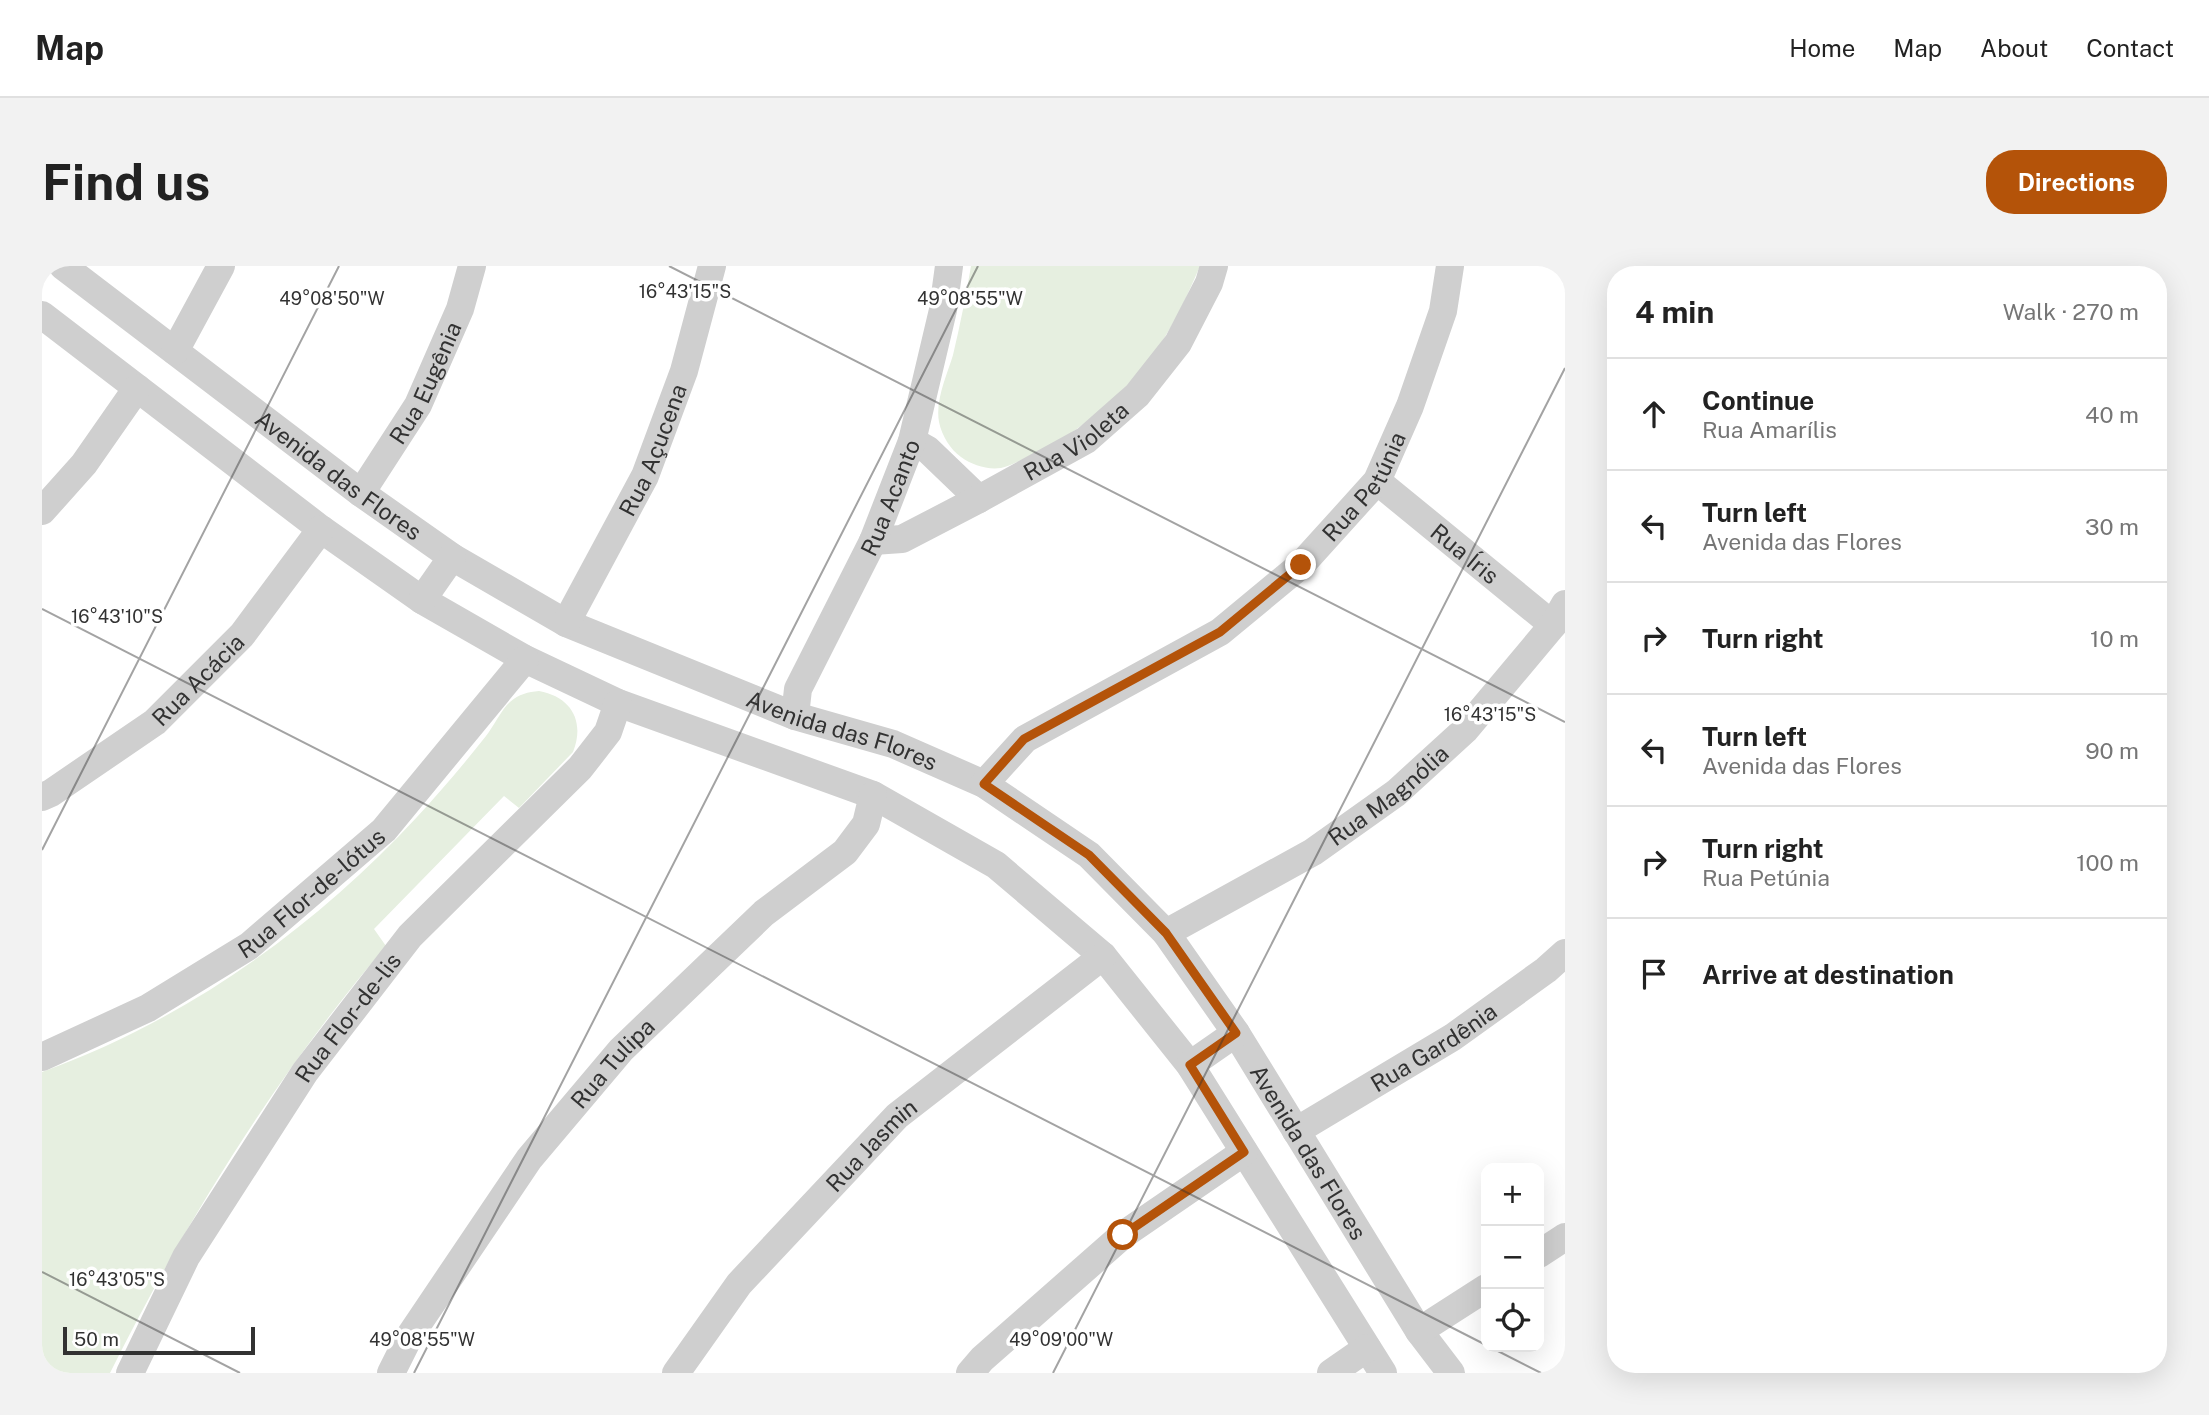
<!DOCTYPE html>
<html lang="en">
<head>
<meta charset="utf-8">
<style>
  :root { --surface:#fff; --page:#f2f2f2; --text:#222; --muted:#767676; --line:#e0e0e0; --accent:#b45309 }
  body { margin:0; font-family:"Public Sans",sans-serif; background:var(--page); color:var(--text) }
  .controls { position:absolute; right:21px; bottom:21px; display:grid; overflow:hidden; border-radius:14px; box-shadow:0 7px 28px #0002 }
  .controls button { width:63px; height:63px; display:grid; place-items:center; padding:0; border:0; border-bottom:2px solid var(--line); background:var(--surface); color:var(--text); font:35px sans-serif }
  .scale { position:absolute; left:21px; bottom:18px; width:192px; box-sizing:border-box; padding-left:7px; border:4px solid #323232; border-top:0; font-size:19px; line-height:24px; white-space:nowrap; color:#323232; -webkit-text-stroke:5px #fff; paint-order:stroke }
  .stop { position:absolute; width:21px; height:21px; margin:-16px; border:5px solid #b45309; border-radius:50%; background:#fff }
  .stop.end { background:#b45309; border-color:#fff; box-shadow:0 2px 7px #0008 }
  .list { margin:0; padding:0; list-style:none }
  h2 { display:flex; justify-content:space-between; align-items:center; height:91px; margin:0; padding:0 28px; font-size:30px }
  h2 small { font-size:23px; font-weight:400; color:var(--muted) }
  .list li { display:grid; grid-template-columns:46px 1fr auto; gap:21px; align-items:center; box-sizing:border-box; height:112px; padding:0 28px; border-top:2px solid var(--line) }
  .list b { display:block; font-size:26px; white-space:nowrap }
  .list p { margin:0; font-size:23px; white-space:nowrap; color:var(--muted) }
  .list em { font-size:23px; font-style:normal; color:var(--muted) }
  .icon { flex:none; width:38px; height:38px; fill:none; stroke:currentColor; stroke-width:2; stroke-linecap:round; stroke-linejoin:round }
  .map { position:relative; flex:none; width:1523px; height:1107px; overflow:hidden; border-radius:28px }
  header { display:flex; align-items:center; gap:42px; box-sizing:border-box; height:98px; padding:0 35px; background:var(--surface); border-bottom:2px solid var(--line) }
  header strong { font-size:33px }
  nav { display:flex; gap:38px; margin-inline-start:auto; font-size:24px }
  .intro { display:flex; align-items:center; justify-content:space-between; box-sizing:border-box; height:168px; padding:0 42px }
  h1 { margin:0; font-size:49px }
  .button { padding:18px 32px; border-radius:28px; background:var(--accent); color:#fff; font-size:24px; font-weight:700 }
  main { display:flex; gap:42px; padding:0 42px }
  aside { flex:1; background:var(--surface); border-radius:28px; box-shadow:0 7px 28px #0002 }
  .map>svg:first-child { display:block }
</style>
</head>
<body>
<header>
<strong>Map</strong>
<nav><a>Home</a><a>Map</a><a>About</a><a>Contact</a></nav>
</header>
<div class="intro"><h1>Find us</h1><a class="button">Directions</a></div>
<main>
<div class="map">
<svg width="1523" height="1107" viewBox="0 0 1523 1107">
  <rect width="100%" height="100%" fill="#fff"/>
  <g fill="#e6efe0">
    <path d="M929 0H1158C1143 35 1128 68 1104 98 1072 137 1030 172 984 192 976 195 968 200 959 202 945 204 930 199 919 191 908 183 900 170 897 156 893 134 905 109 911 89 918 59 924 30 929 0Z"/>
    <path d="M497 425C530 431 543 456 531 486L477 542 462 530 332 663 344 680C234 809 144 955 68 1107H0V806C144 754 271 663 375 551 399 525 422 498 444 470 452 460 459 444 468 436 477 428 486 426 497 425Z"/>
  </g>
  <g fill="none" stroke-linecap="round" stroke-linejoin="round">
    <g stroke="#cfcfcf" stroke-width="28">
      <path id="s1" d="M21 0 319 227 410 291 524 357 753 450 851 478 942 518 1047 589 1124 667 1194 767 1377 1065 1409 1107"/>
      <path d="M0 49 279 263 380 334 483 393 576 437 831 529 954 599 1061 690 1148 799 1341 1107"/>
      <path d="M133 85 179 0"/>
      <path d="M870 175 886 184 937 233"/>
      <path id="s2" d="M1335 215 1511 359"/>
      <path id="s3" d="M319 227 376 139 418 43 430 0"/>
      <path d="M0 245 42 198 95 122"/>
      <path id="s4" d="M831 275 860 273 937 233 1044 174 1095 129 1136 77 1167 17 1172 0"/>
      <path d="M380 334 410 291"/>
      <path id="s5" d="M524 357 603 210 642 105 670 0"/>
      <path id="s6" d="M753 450 756 423 831 275 870 175 901 44 907 0"/>
      <path id="s7" d="M942 518 983 473 1178 366 1259 299 1335 215 1368 140 1401 45 1408 0"/>
      <path id="s8" d="M0 531 9 527 113 456 200 369 279 263"/>
      <path id="s9" d="M1124 667 1271 586 1354 527 1423 464 1511 359 1523 338"/>
      <path id="s10" d="M0 791 106 742 207 680 342 564 483 393"/>
      <path d="M1148 799 1194 767"/>
      <path id="s11" d="M1254 865 1411 771 1504 704 1523 687"/>
      <path d="M1497 988 1523 971"/>
      <path d="M1377 1065 1444 1022"/>
      <path id="s12" d="M88 1107 144 991 263 806 368 670 538 502 566 466 576 437"/>
      <path id="s13" d="M349 1107 367 1071 487 893 579 784 722 647 803 586 824 558 831 529"/>
      <path id="s14" d="M634 1107 697 1018 855 850 1061 690"/>
      <path d="M928 1107 940 1093 1081 969 1202 886"/>
      <path d="M1289 1107 1325 1082"/>
    </g>
  </g>
  <g fill="none" stroke-linecap="round" stroke-linejoin="round">
    <path stroke="#b45309" stroke-width="9" d="M1081 969 1202 886 1148 799 1194 767 1124 667 1047 589 942 518 982 473 1178 366 1259 299"/>
  </g>
  <path fill="none" stroke="#323232" stroke-width="2" stroke-opacity="0.45" d="M627 0 1523 456M0 343 1444 1079M0 584 297 0M0 1006 198 1107M1448 1081 1499 1107M372 1107 936 0M1011 1107 1523 102"/>
  <g text-anchor="middle" dominant-baseline="central" stroke-width="7" stroke-linejoin="round" paint-order="stroke">
    <g font-size="23" fill="#323232" stroke="#fff">
      <text stroke="none"><textPath href="#s3" startOffset="128">Rua Eugênia</textPath></text>
      <text stroke="none"><textPath href="#s4" startOffset="229">Rua Violeta</textPath></text>
      <text stroke="none"><textPath href="#s5" startOffset="194">Rua Açucena</textPath></text>
      <text stroke="none"><textPath href="#s1" startOffset="346">Avenida das Flores</textPath></text>
      <text stroke="none"><textPath href="#s7" startOffset="490">Rua Petúnia</textPath></text>
      <text stroke="none"><textPath href="#s6" startOffset="240">Rua Acanto</textPath></text>
      <text stroke="none"><textPath href="#s2" startOffset="114">Rua Íris</textPath></text>
      <text stroke="none"><textPath href="#s8" startOffset="196">Rua Acácia</textPath></text>
      <text stroke="none"><textPath href="#s1" startOffset="914">Avenida das Flores</textPath></text>
      <text stroke="none"><textPath href="#s9" startOffset="262">Rua Magnólia</textPath></text>
      <text stroke="none"><textPath href="#s10" startOffset="317">Rua Flor-de-lótus</textPath></text>
      <text stroke="none"><textPath href="#s12" startOffset="418">Rua Flor-de-lis</textPath></text>
      <text stroke="none"><textPath href="#s11" startOffset="161">Rua Gardênia</textPath></text>
      <text stroke="none"><textPath href="#s13" startOffset="382">Rua Tulipa</textPath></text>
      <text stroke="none"><textPath href="#s14" startOffset="301">Rua Jasmin</textPath></text>
      <text stroke="none"><textPath href="#s1" startOffset="1564">Avenida das Flores</textPath></text>
    </g>
  </g>
  <g font-size="18" text-anchor="middle" fill="#323232" stroke="#fff" stroke-width="7" stroke-linejoin="round" paint-order="stroke">
    <text x="643" y="32">16°43'15"S</text>
    <text x="290" y="39">49°08'50"W</text>
    <text x="928" y="39">49°08'55"W</text>
    <text x="75" y="357">16°43'10"S</text>
    <text x="1448" y="455">16°43'15"S</text>
    <text x="75" y="1020">16°43'05"S</text>
    <text x="380" y="1080">49°08'55"W</text>
    <text x="1019" y="1080">49°09'00"W</text>
  </g>
</svg>
<div class="controls">
<button>+</button>
<button>−</button>
<button><svg class="icon" aria-label="locate" viewBox="0 0 24 24"><circle cx="12" cy="12" r="6"/><path d="M12 2v4M12 18v4M2 12h4M18 12h4"/></svg></button>
</div>
<div class="scale">50 m</div>
<div class="stop" style="left:1081px;top:969px"></div>
<div class="stop end" style="left:1259px;top:299px"></div>
</div>
<aside>
<h2>4 min<small>Walk · 270 m</small></h2>
<ul class="list">
<li><svg class="icon" aria-label="ahead" viewBox="0 0 24 24"><path d="M12 20V5M6 11l6-6 6 6"/></svg><div><b>Continue</b><p>Rua Amarílis</p></div><em>40 m</em></li>
<li><svg class="icon" aria-label="left" viewBox="0 0 24 24"><path d="M17 20v-9H6M10 6l-5 5 5 5"/></svg><div><b>Turn left</b><p>Avenida das Flores</p></div><em>30 m</em></li>
<li><svg class="icon" aria-label="right" viewBox="0 0 24 24"><path d="M7 20v-9h11M14 6l5 5-5 5"/></svg><div><b>Turn right</b></div><em>10 m</em></li>
<li><svg class="icon" aria-label="left" viewBox="0 0 24 24"><path d="M17 20v-9H6M10 6l-5 5 5 5"/></svg><div><b>Turn left</b><p>Avenida das Flores</p></div><em>90 m</em></li>
<li><svg class="icon" aria-label="right" viewBox="0 0 24 24"><path d="M7 20v-9h11M14 6l5 5-5 5"/></svg><div><b>Turn right</b><p>Rua Petúnia</p></div><em>100 m</em></li>
<li><svg class="icon" aria-label="arrive" viewBox="0 0 24 24"><path d="M6 21V4h12l-3 4 3 4H6"/></svg><div><b>Arrive at destination</b></div></li>
</ul>
</aside>
</main>
</body>
</html>
